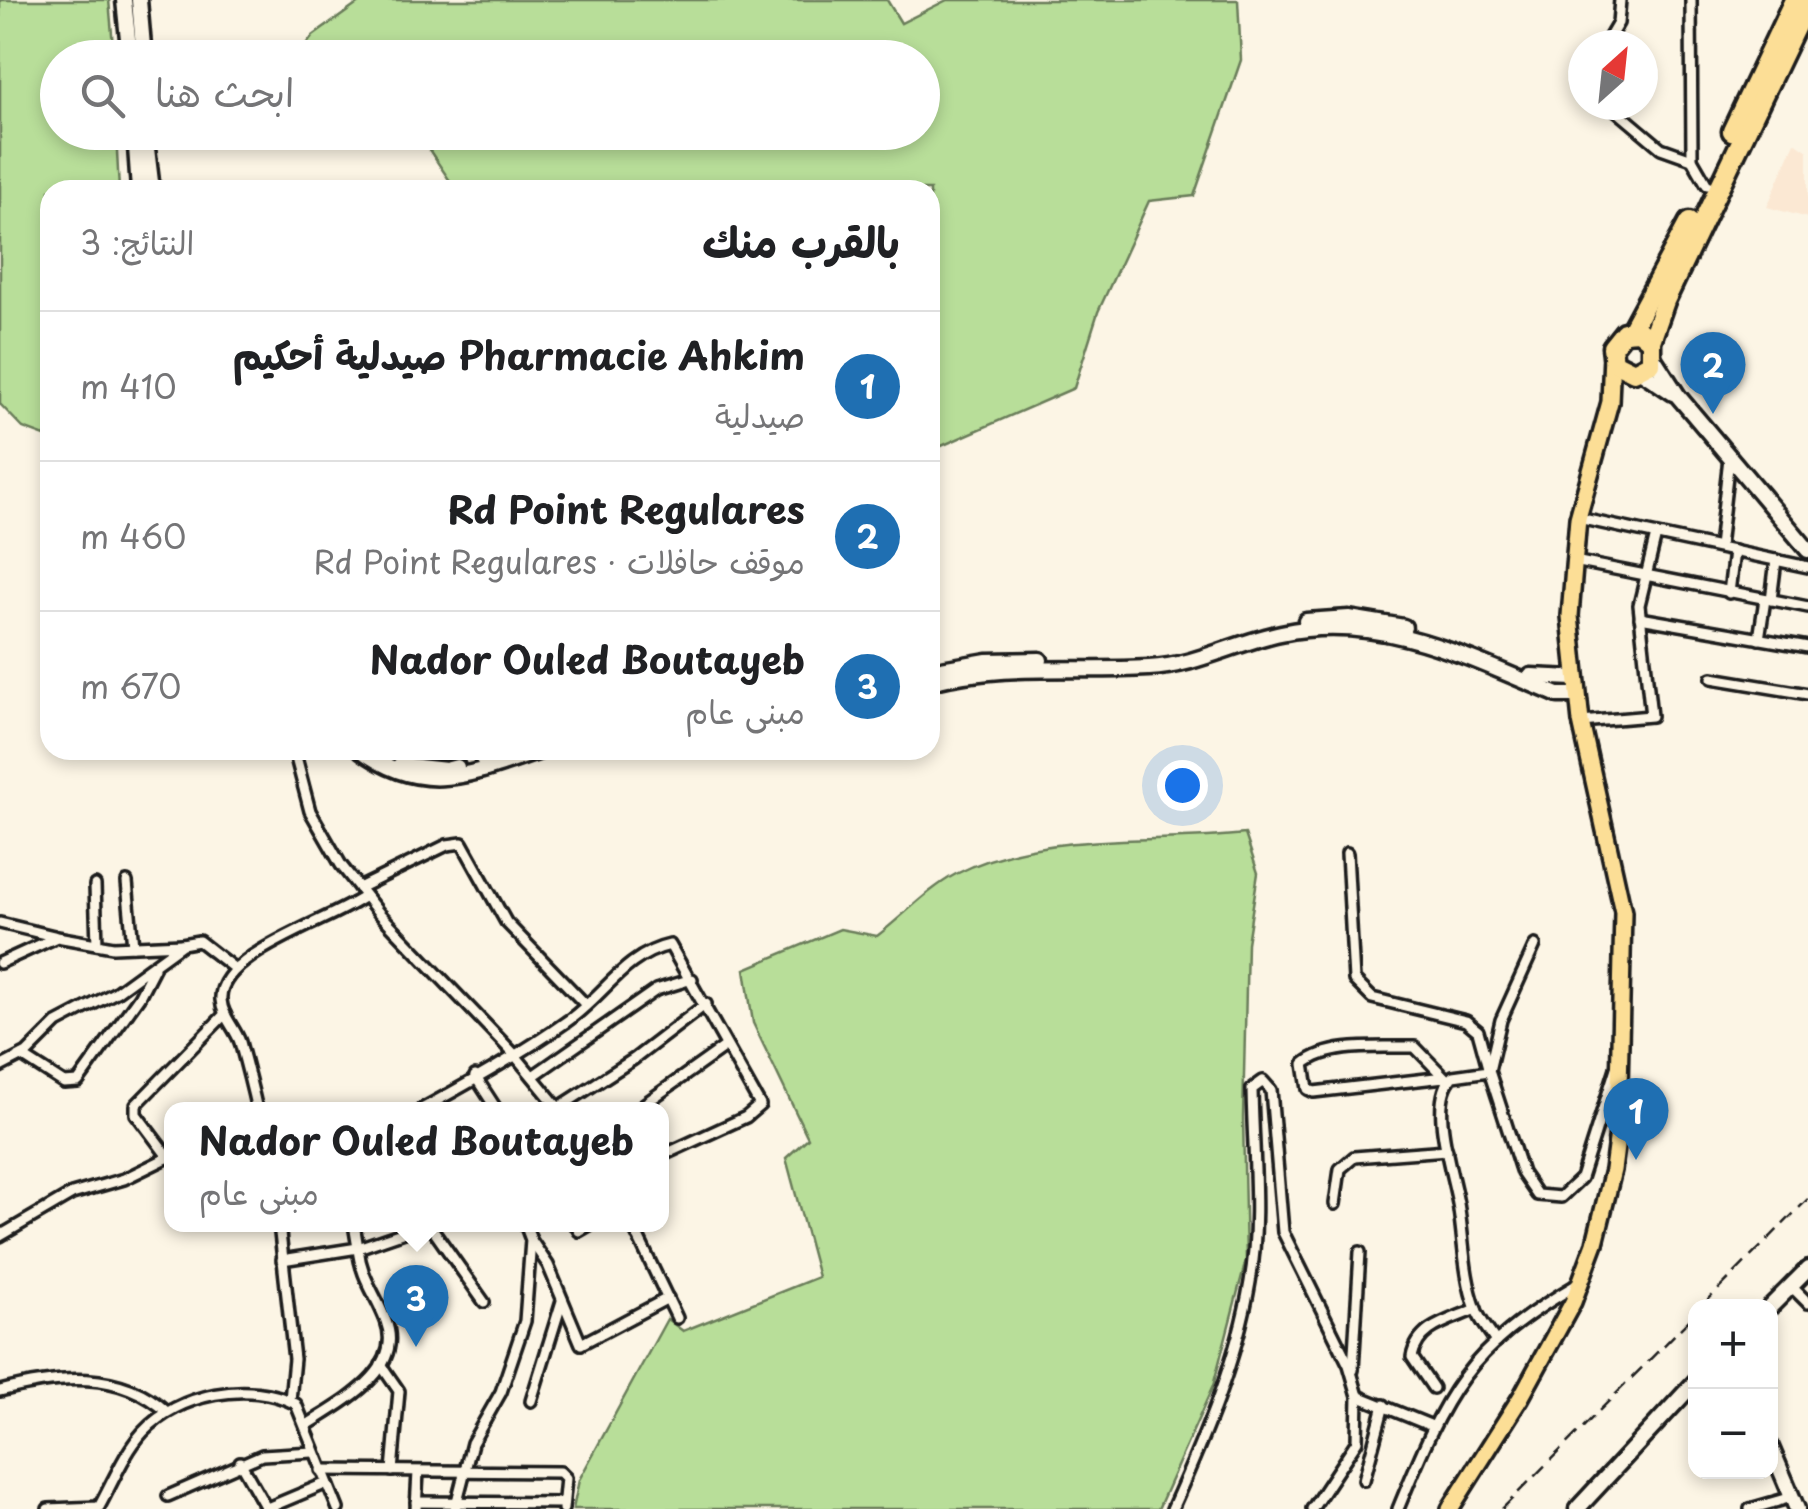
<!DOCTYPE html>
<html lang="ar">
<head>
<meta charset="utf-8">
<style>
  :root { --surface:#fff; --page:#f2f2f2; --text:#202124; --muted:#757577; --line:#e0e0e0; --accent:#1f6fb2 }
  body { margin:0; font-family:"Playpen Sans","Playpen Sans Arabic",sans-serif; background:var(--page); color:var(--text); direction:rtl }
  .controls { position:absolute; right:30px; bottom:30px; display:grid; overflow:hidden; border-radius:20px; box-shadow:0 5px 15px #0003 }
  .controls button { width:90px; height:90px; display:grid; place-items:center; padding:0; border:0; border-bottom:2px solid var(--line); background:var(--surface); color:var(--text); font:50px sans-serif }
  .compass { position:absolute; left:1568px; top:30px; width:90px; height:90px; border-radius:50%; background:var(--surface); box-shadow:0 5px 15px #0003; rotate:27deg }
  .you { position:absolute; left:1182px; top:785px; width:35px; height:35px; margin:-25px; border:8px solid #fff; border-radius:50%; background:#1a73e8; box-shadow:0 0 0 15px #1a73e833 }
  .badge { display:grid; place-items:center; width:65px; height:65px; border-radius:50%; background:var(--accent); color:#fff; font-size:32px; font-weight:700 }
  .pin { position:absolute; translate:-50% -82px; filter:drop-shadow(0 2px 5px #0008) }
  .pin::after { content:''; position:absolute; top:52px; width:35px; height:30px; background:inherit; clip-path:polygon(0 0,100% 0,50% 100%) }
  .popup { position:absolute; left:164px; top:1102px; width:505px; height:130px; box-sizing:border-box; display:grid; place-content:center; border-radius:20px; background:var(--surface); filter:drop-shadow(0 2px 8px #0005); font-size:32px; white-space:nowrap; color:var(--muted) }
  .popup b { font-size:38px; color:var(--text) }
  .popup::after { content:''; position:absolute; left:50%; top:100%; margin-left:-20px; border:20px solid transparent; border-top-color:var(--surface) }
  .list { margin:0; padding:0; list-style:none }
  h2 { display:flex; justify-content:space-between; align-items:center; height:130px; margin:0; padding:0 40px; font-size:42px }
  h2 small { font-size:32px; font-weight:400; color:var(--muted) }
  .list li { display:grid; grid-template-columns:65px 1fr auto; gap:30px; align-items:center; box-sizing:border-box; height:150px; padding:0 40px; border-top:2px solid var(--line) }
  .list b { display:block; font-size:38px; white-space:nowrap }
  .list p { margin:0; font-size:32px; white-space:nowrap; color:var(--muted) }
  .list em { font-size:32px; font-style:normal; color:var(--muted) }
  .icon { flex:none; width:55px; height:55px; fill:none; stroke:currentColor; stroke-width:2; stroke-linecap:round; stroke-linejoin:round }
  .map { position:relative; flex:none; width:1808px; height:1509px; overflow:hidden; direction:ltr }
  .search { position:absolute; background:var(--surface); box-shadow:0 5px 15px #0003; left:40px; top:40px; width:900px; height:110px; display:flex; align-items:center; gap:25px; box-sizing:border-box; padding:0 35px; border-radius:55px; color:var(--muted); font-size:38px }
  .panel { position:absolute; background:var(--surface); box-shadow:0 5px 15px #0003; left:40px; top:180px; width:900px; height:580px; border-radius:30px; direction:rtl }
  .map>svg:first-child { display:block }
</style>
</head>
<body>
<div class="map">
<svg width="1808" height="1509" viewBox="0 0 1808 1509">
  <rect width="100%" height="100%" fill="#fcf5e5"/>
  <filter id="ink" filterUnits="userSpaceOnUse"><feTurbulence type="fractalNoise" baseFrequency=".01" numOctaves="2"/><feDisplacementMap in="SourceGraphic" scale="20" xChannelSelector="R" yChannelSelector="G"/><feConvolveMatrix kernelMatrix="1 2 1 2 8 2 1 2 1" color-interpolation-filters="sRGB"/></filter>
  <g filter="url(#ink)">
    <path fill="#fbe8d3" d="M1795 142 1808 151V218L1767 207Z"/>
    <g fill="#b8de99" stroke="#6a7d5a" stroke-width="2.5">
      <path d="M0 0H109L114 57 58 58V132L116 133 119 190H50V438L23 428 0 404Z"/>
      <path d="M363 0H887L901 23 947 0H1238L1241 60 1194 196 1149 201 1098 312 1074 388 930 451V190H456L418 133 922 132V58L297 57 313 36Z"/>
      <path d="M1245 834 1258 873 1247 943 1243 1118 1246 1260 1213 1386 1158 1509H573L579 1480 667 1319 683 1331 818 1277 786 1158 808 1138 753 1023 745 969 840 929 877 936C902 917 928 889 956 874 1043 829 1151 845 1245 834Z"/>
    </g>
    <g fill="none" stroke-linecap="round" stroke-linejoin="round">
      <defs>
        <g id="street">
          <path d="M1691 0 1692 159 1707 185"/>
          <path d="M1605 45 1618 23 1620 0"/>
          <path d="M1610 105 1661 148 1692 159"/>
          <path d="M1578 518 1808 567"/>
          <path d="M1719 547 1729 458"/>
          <path d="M1574 561 1808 607"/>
          <path d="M1729 593 1734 551"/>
          <path d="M1771 600 1776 560"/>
          <path d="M1640 618 1808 647"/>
          <path d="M1759 639 1765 599"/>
          <path d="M1712 678 1808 694"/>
          <path d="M1581 722 1651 716 1639 605 1656 535"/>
          <path d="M294 750 310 811 341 865 379 913 514 1054 560 1110"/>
          <path d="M1347 853 1354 980 1372 998 1466 1021 1478 1031 1489 1071 1453 1076C1426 1103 1455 1177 1459 1210 1464 1243 1464 1277 1476 1309 1480 1321 1489 1331 1496 1342"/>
          <path d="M127 882 133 946"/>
          <path d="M95 885 97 944"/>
          <path d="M359 888 447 845 462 843 506 922 586 1005"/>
          <path d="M0 923 54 936"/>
          <path d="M1535 945 1501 1020 1489 1071 1522 1173 1537 1195 1561 1197 1581 1178 1616 1068"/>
          <path d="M0 963 57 937 113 947 182 944"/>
          <path d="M22 1056 64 1083 78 1082 139 997 154 968"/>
          <path d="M0 1067 27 1053 57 1023 116 992 182 944 199 941 235 969"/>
          <path d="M475 1076 497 1110"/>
          <path d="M533 1076 656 990 692 979"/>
          <path d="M1444 1077 1314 1092 1308 1089 1304 1064C1330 1042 1382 1048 1415 1047L1448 1081"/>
          <path d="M558 1108 634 1059 706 1004"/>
          <path d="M257 1110C252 1087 246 1064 240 1042 235 1028 222 1016 221 1000 217 954 333 920 365 896"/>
          <path d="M420 1110C469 1083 521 1054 566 1022 603 997 624 955 670 945L760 1105 746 1117 661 1156"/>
          <path d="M636 1110 726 1046"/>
          <path d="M169 1158 136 1114V1105L225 1014"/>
          <path d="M1335 1204 1340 1169 1354 1157 1447 1150"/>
          <path d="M279 1224 294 1359 290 1400"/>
          <path d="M429 1224 484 1302"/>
          <path d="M575 1224 579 1231 591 1224"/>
          <path d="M632 1224 677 1318"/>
          <path d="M0 1236 72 1194 124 1179 171 1156"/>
          <path d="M531 1240 548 1265 581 1344 668 1298"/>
          <path d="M282 1260 358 1248 354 1224"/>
          <path d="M1791 1286 1808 1303"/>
          <path d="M381 1365 399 1391 392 1471"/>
          <path d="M1353 1370 1360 1252"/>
          <path d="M1433 1388 1412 1357C1418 1326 1449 1321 1476 1309"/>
          <path d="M0 1391C57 1376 120 1369 167 1412"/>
          <path d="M1358 1396 1432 1426"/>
          <path d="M531 1401 562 1301"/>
          <path d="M307 1425C341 1403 405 1371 386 1321 376 1294 361 1279 358 1248L428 1224"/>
          <path d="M240 1462 266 1508"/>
          <path d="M321 1470 560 1472 566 1478 563 1509"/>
          <path d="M1364 1480 1384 1405"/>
          <path d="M168 1496 262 1455 313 1452"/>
          <path d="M416 1502 563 1503"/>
          <path d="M48 1509 99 1507C113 1482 124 1453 143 1432 178 1394 249 1379 296 1404L338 1509"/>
          <path d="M265 1509 327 1483"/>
          <path d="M416 1509 418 1472"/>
          <path d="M455 1509 472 1443 501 1392 525 1321 531 1240 525 1224"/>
          <path d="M1172 1509C1204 1438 1237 1360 1250 1282 1261 1220 1253 1152 1252 1089L1263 1081 1271 1090 1283 1232 1349 1365 1358 1396 1357 1441 1312 1509"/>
          <path d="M1398 1509C1446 1392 1465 1350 1578 1284"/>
          <path d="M1750 1509 1792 1497"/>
        </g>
        <g id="secondary">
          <path d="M124 0 130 58"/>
          <path d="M139 0 144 58"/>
          <path d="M135 132 139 190"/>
          <path d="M145 132 152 190"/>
          <path d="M1653 357 1678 396 1808 550"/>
          <path d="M1640 371 1673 393"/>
          <path d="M1306 621 1349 618 1404 627"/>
          <path d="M930 671 987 661 1040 660"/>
          <path d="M1531 676 1574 678"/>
          <path d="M930 682C1002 663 1076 672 1149 668 1195 666 1237 642 1281 633 1381 612 1469 658 1558 695H1576"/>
          <path d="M361 750C425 798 474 773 543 750"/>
          <path d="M483 759 510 750"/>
          <path d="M400 765 446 770 457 767"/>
          <path d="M1770 1307 1808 1269"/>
          <path d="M1770 1445 1797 1509"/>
          <path d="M1577 1509 1696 1381"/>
        </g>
        <path id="primary" d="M1450 1509 1521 1397 1573 1302 1595 1243 1613 1170 1618 1132 1623 912 1581 722 1570 616 1578 518 1610 402 1612 354"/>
        <g id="highway">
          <path d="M1732 131 1794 0"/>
          <path d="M1631 330 1689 222"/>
          <path d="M1651 341 1639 331 1624 332 1612 347 1614 362 1634 372 1651 363V341L1665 301 1808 1"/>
        </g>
      </defs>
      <use href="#street" stroke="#1c1c1c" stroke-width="16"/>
      <use href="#secondary" stroke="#1c1c1c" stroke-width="21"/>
      <use href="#primary" stroke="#1c1c1c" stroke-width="22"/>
      <use href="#highway" stroke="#1c1c1c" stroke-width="25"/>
      <use href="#street" stroke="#fcf5e5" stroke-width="9"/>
      <use href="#secondary" stroke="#fcf5e5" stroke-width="14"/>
      <use href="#primary" stroke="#fcde96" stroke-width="15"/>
      <use href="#highway" stroke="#fcde96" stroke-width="18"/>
      <g stroke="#1c1c1c" stroke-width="2.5" stroke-dasharray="15 8" stroke-linecap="butt">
        <path d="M1702 1306 1808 1199"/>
        <path d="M1502 1509 1696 1313"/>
      </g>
    </g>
  </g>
</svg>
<div class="controls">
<button>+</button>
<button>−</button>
</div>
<svg class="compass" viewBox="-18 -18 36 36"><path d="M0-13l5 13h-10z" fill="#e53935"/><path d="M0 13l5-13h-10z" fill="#757577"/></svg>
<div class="you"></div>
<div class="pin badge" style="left:1636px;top:1160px">1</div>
<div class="pin badge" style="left:1713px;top:414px">2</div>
<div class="pin badge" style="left:416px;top:1347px">3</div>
<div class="popup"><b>Nador Ouled Boutayeb</b>مبنى عام</div>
<div class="search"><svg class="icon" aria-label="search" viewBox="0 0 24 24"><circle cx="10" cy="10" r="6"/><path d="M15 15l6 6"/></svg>ابحث هنا</div>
<section class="panel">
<h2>بالقرب منك<small>النتائج: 3</small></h2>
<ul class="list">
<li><span class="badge">1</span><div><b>Pharmacie Ahkim صيدلية أحكيم</b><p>صيدلية</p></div><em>410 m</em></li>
<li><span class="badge">2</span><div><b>Rd Point Regulares</b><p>موقف حافلات · Rd Point Regulares</p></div><em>460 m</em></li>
<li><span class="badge">3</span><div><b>Nador Ouled Boutayeb</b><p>مبنى عام</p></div><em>670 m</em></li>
</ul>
</section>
</div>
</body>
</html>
